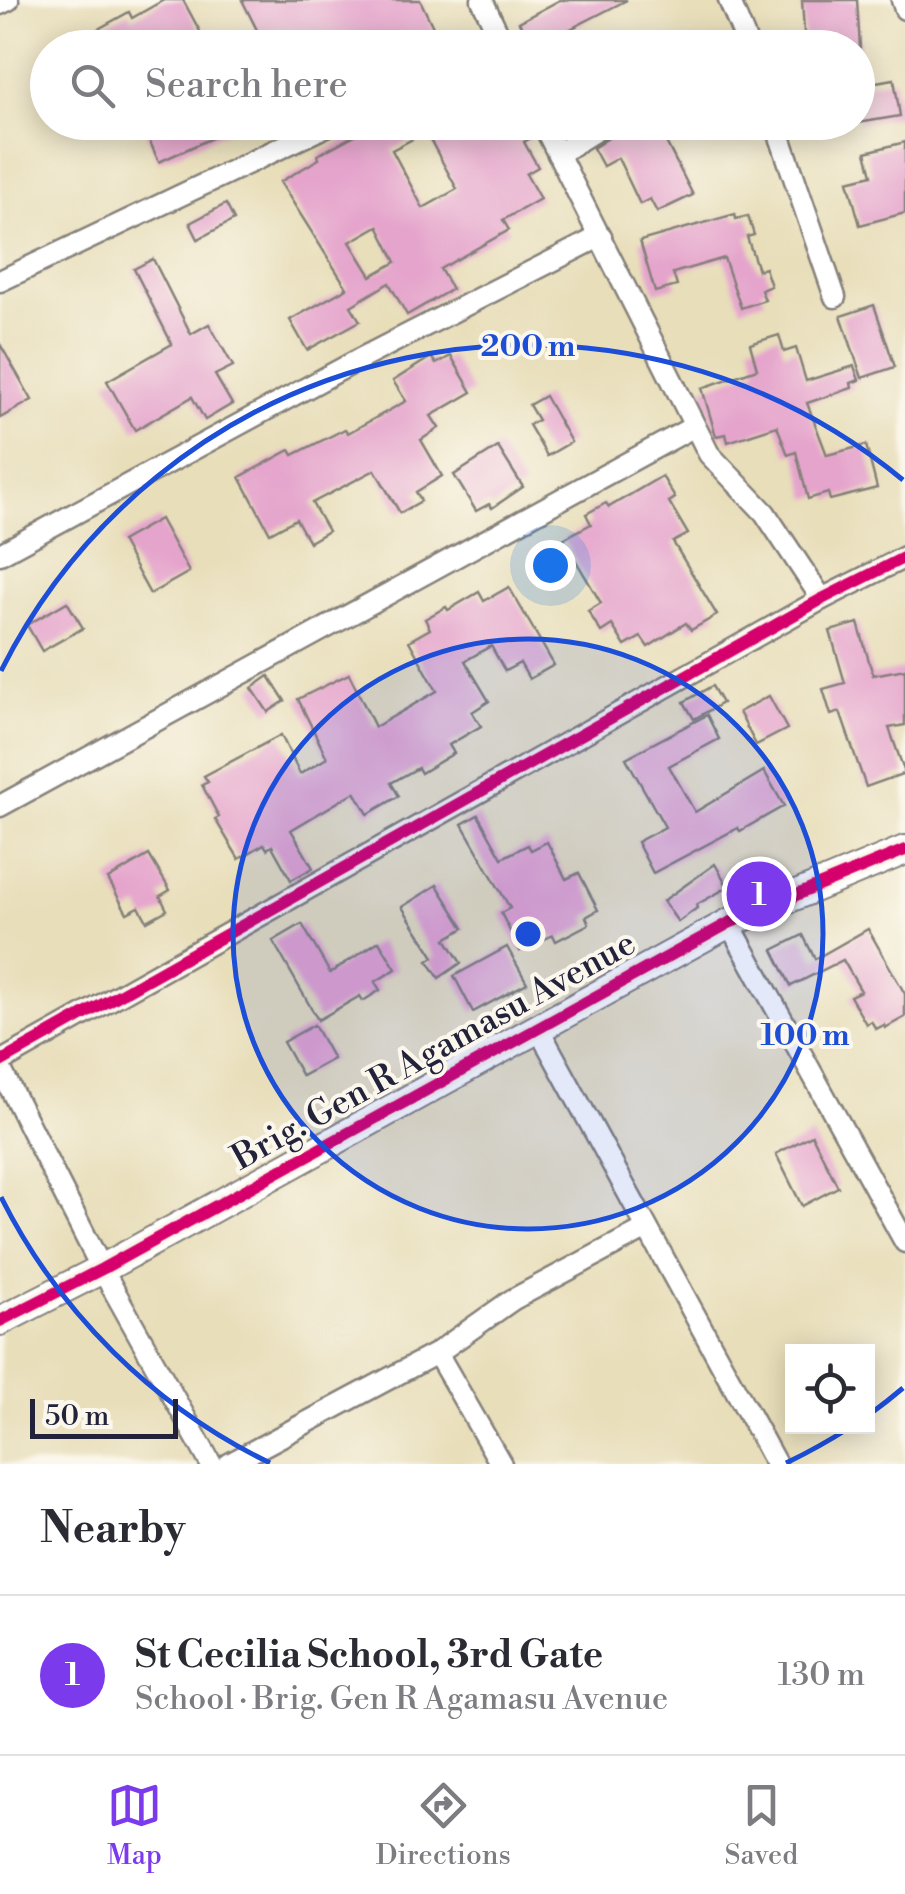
<!DOCTYPE html>
<html lang="en">
<head>
<meta charset="utf-8">
<style>
  :root { --surface:#fff; --page:#f2f2f3; --text:#2b2b33; --muted:#7c7c81; --line:#e1e1e2; --accent:#7c3aed }
  body { margin:0; font-family:"Libre Bodoni",serif; background:var(--page); color:var(--text) }
  .controls { position:absolute; right:30px; bottom:30px; display:grid; overflow:hidden; border-radius:0px; box-shadow:0 5px 25px #0003 }
  .controls button { width:90px; height:90px; display:grid; place-items:center; padding:0; border:0; border-bottom:2px solid var(--line); background:var(--surface); color:var(--text); font:50px sans-serif }
  .scale { position:absolute; left:30px; bottom:25px; width:148px; box-sizing:border-box; padding-left:10px; border:5px solid #22223b; border-top:0; font-size:28px; line-height:35px; white-space:nowrap; color:#22223b; -webkit-text-stroke:8px #fbf7ec; paint-order:stroke }
  .you { position:absolute; left:550px; top:565px; width:35px; height:35px; margin:-25px; border:8px solid #fff; border-radius:50%; background:#1a73e8; box-shadow:0 0 0 15px #1a73e833 }
  .badge { display:grid; place-items:center; width:65px; height:65px; border-radius:50%; background:var(--accent); color:#fff; font-size:32px; font-weight:700 }
  .pin { position:absolute; translate:-50% -50%; border:5px solid #fff; box-shadow:0 2px 10px #0006 }
  .list { margin:0; padding:0; list-style:none }
  h2 { display:flex; justify-content:space-between; align-items:center; height:130px; margin:0; padding:0 40px; font-size:42px }
  h2 small { font-size:32px; font-weight:400; color:var(--muted) }
  .list li { display:grid; grid-template-columns:65px 1fr auto; gap:30px; align-items:center; box-sizing:border-box; height:160px; padding:0 40px; border-top:2px solid var(--line) }
  .list b { display:block; font-size:38px; white-space:nowrap }
  .list p { margin:0; font-size:32px; white-space:nowrap; color:var(--muted) }
  .list em { font-size:32px; font-style:normal; color:var(--muted) }
  .icon { flex:none; width:55px; height:55px; fill:none; stroke:currentColor; stroke-width:2; stroke-linecap:round; stroke-linejoin:round }
  .map { position:relative; flex:none; width:905px; height:1464px; overflow:hidden }
  .search { position:absolute; background:var(--surface); box-shadow:0 5px 25px #0003; left:30px; right:30px; top:30px; height:110px; display:flex; align-items:center; gap:25px; box-sizing:border-box; padding:0 35px; border-radius:55px; color:var(--muted); font-size:38px }
  .sheet { height:290px; background:var(--surface) }
  nav { display:flex; justify-content:space-around; align-items:center; box-sizing:border-box; height:140px; border-top:2px solid var(--line); background:var(--surface); font-size:28px; color:var(--muted) }
  nav a { display:grid; justify-items:center; gap:5px }
  nav .on { color:var(--accent) }
  .map>svg:first-child { display:block }
</style>
</head>
<body>
<div class="map">
<svg width="905" height="1464" viewBox="0 0 905 1464">
  <rect width="100%" height="100%" fill="#fbf7ec"/>
  <filter id="ink" filterUnits="userSpaceOnUse"><feTurbulence type="fractalNoise" baseFrequency=".01" numOctaves="2"/><feDisplacementMap in="SourceGraphic" scale="20" xChannelSelector="R" yChannelSelector="G"/><feConvolveMatrix kernelMatrix="1 2 1 2 8 2 1 2 1" color-interpolation-filters="sRGB"/></filter>
  <filter id="wash" filterUnits="userSpaceOnUse"><feTurbulence type="fractalNoise" baseFrequency=".0048" numOctaves="4" result="noise"/><feDisplacementMap in="SourceGraphic" scale="40" xChannelSelector="R" yChannelSelector="G"/><feGaussianBlur stdDeviation="2.25" result="paint"/><feColorMatrix in="noise" values="0 0 0 0 0 0 0 0 0 0 0 0 0 0 0 0 0 1.4 0 .05"/><feComposite in="paint" operator="in"/></filter>
  <g filter="url(#wash)">
    <rect width="100%" height="100%" fill="#e8deba"/>
    <g id="blocks">
      <g fill="#e5a4cc" fill-rule="evenodd">
        <path d="M164 0H183L209 48H64L129 12 132 18Z"/>
        <path d="M242 0H420L443 48H225L258 32Z"/>
        <path d="M560 0H627L533 48 519 22Z"/>
        <path d="M802 0H857L860 48H805Z"/>
        <path d="M894 79 900 116 858 123V85Z"/>
        <path d="M141 122H247L159 162Z"/>
        <path d="M379 122H528L534 136 524 142 538 167 526 174 540 199 503 220 509 230 440 269 452 289 407 315 389 283 351 306 360 321 307 350 290 320 347 288 280 182 319 159 318 155ZM426 132 457 189 423 208 392 150ZM378 226 396 262 371 276 350 242Z"/>
        <path d="M633 122H687L663 136 693 195 657 212 650 199 640 204 618 158 603 166 593 148Z"/>
        <path d="M905 142V213L860 225 848 181 872 175 866 152Z"/>
        <path d="M226 204 234 220 198 239 190 223Z"/>
        <path d="M735 214 736 219 748 216 754 235 747 237 758 270 765 268 771 286 761 290 765 300 741 308 724 258 673 273 677 286 655 292 640 241Z"/>
        <path d="M153 259 191 334 209 324 233 366 215 375 232 404 205 420 192 397 135 430 107 381 172 344 134 269Z"/>
        <path d="M874 305 895 367 862 378 841 316Z"/>
        <path d="M779 335 784 352 796 348 806 381 854 366 859 380 851 383 852 388 807 403 827 455 866 445 877 488 830 500 828 493 808 499 796 452 788 455 777 426 728 442 726 434 716 436 702 388 757 369 750 344Z"/>
        <path d="M0 344 32 400 0 418Z"/>
        <path d="M451 356 472 392 431 416 439 428 421 440 442 476 416 492 421 501 400 513 375 470 312 503 328 531 309 542 296 519 270 533 240 477 290 450 293 455 345 429 348 433 406 401 393 381 431 357 436 364Z"/>
        <path d="M545 396 571 442 547 456 529 425 538 420 529 405Z"/>
        <path d="M498 447 523 487 492 508 489 504 476 511 454 475Z"/>
        <path d="M662 476 675 498 669 502 688 534 673 542 717 615 691 630 686 623 648 647 641 637 625 646 612 625 601 632 588 611 601 603 563 539 591 524 586 514 606 503 609 507Z"/>
        <path d="M160 519 189 572 150 594 121 541Z"/>
        <path d="M509 587 554 665 529 679 520 663 505 671 491 646 465 661 489 701 472 712 481 726 449 745 454 753 421 773 418 768 391 783 399 796 368 814 355 792 291 830 313 868 291 880 272 846 267 849 264 844 239 859 215 819 219 817 202 785 208 782 204 776 281 735 300 774 327 758 298 699 349 674 375 727 437 691 409 641 430 629 425 619 446 607 448 610 479 592 484 601Z"/>
        <path d="M67 602 83 628 42 651 27 625Z"/>
        <path d="M858 623 873 675 905 669V725L889 728 905 773 866 787 840 712 831 715 823 689 845 683 830 631Z"/>
        <path d="M269 676 285 701 268 712 252 688Z"/>
        <path d="M712 686 722 703 694 719 684 702Z"/>
        <path d="M769 696 787 729 756 745 739 712Z"/>
        <path d="M707 715 719 739 669 766 695 812 764 771 784 806 740 831 738 828 653 873 637 842 665 827 626 758Z"/>
        <path d="M478 815 502 858 528 845 531 850 547 842 566 879 579 873 598 910 586 917 589 924 556 941 553 935 520 951 501 913 510 908 462 824Z"/>
        <path d="M149 855 170 890 160 896 167 910 147 921 139 907 127 913 108 879Z"/>
        <path d="M715 864 728 887 696 905 697 908 678 922 663 901Z"/>
        <path d="M437 885 464 928 446 939 461 963 439 978 428 961 434 957 402 907Z"/>
        <path d="M302 924 330 973 379 941 396 969 375 982 380 990 363 1001 360 996 318 1020 273 941Z"/>
        <path d="M868 929 905 994V1017L885 1028 884 1025 876 1029 871 1021 866 1024 850 996 861 991 843 960 791 986 773 950 803 935 815 959Z"/>
        <path d="M507 947 527 983 473 1012 454 976Z"/>
        <path d="M314 1025 333 1059 302 1076 283 1042Z"/>
        <path d="M812 1135 838 1187 802 1206 776 1154Z"/>
      </g>
    </g>
  </g>
  <g filter="url(#ink)">
    <use href="#blocks" fill-opacity="0" stroke="#85807a" stroke-width="2.5"/>
    <g fill="none" stroke-linecap="round" stroke-linejoin="round">
      <defs>
        <g id="street">
          <path d="M482 0 505 48"/>
          <path d="M729 0 749 48"/>
          <path d="M902 0 905 9"/>
          <path d="M0 4 8 0"/>
          <path d="M542 122 709 454 765 513 822 599"/>
          <path d="M775 122 835 297"/>
          <path d="M558 154 609 122"/>
          <path d="M0 281 335 122"/>
          <path d="M0 554 360 359 601 236"/>
          <path d="M0 806 693 427"/>
          <path d="M729 923 905 1242"/>
          <path d="M537 1026 776 1464"/>
          <path d="M0 1062 822 599 905 557"/>
          <path d="M0 1068 102 1269 211 1464"/>
          <path d="M437 1353 501 1464"/>
          <path d="M229 1464 437 1353 512 1300 645 1229"/>
        </g>
        <path id="secondary" d="M0 1321 102 1269 729 923 905 850"/>
      </defs>
      <use href="#street" stroke="#85807a" stroke-width="25"/>
      <use href="#secondary" stroke="#85807a" stroke-width="32"/>
      <use href="#street" stroke="#fff" stroke-width="20"/>
      <use href="#secondary" stroke="#fff" stroke-width="28"/>
      <defs>
        <g id="cycleway">
          <path d="M0 1062 822 599 905 557"/>
          <path d="M0 1321 102 1269 729 923 905 850"/>
        </g>
      </defs>
      <use href="#cycleway" stroke="#fbf7ec" stroke-width="19"/>
      <use href="#cycleway" stroke="#d6006c" stroke-width="12"/>
    </g>
  </g>
  <circle cx="528" cy="934" r="295" fill="#1d4ed8" fill-opacity=".12"/>
  <g fill="none" stroke="#1d4ed8" stroke-width="5">
    <circle cx="528" cy="934" r="295"/>
    <path d="M903 1388A589 589 0 0 1 870 1414M849 1428A589 589 0 0 1 786 1463M270 1463A589 589 0 0 1 1 1197M1 671A589 589 0 0 1 903 480"/>
  </g>
  <g text-anchor="middle" dominant-baseline="central" stroke-width="8" stroke-linejoin="round" paint-order="stroke">
    <g font-size="35" fill="#22223b" stroke="#fbf7ec">
      <text transform="translate(434 1051) rotate(-29)">Brig. Gen R Agamasu Avenue</text>
    </g>
  </g>
  <circle cx="528" cy="934" r="15" fill="#1d4ed8" stroke="#fbf7ec" stroke-width="5"/>
  <g font-size="30" text-anchor="middle" font-weight="bold" fill="#1d4ed8" stroke="#fbf7ec" stroke-width="8" stroke-linejoin="round" paint-order="stroke">
    <text x="528" y="356">200 m</text>
    <text x="805" y="1045">100 m</text>
  </g>
</svg>
<div class="controls">
<button><svg class="icon" aria-label="locate" viewBox="0 0 24 24"><circle cx="12" cy="12" r="6"/><path d="M12 2v4M12 18v4M2 12h4M18 12h4"/></svg></button>
</div>
<div class="scale">50 m</div>
<div class="you"></div>
<div class="pin badge" style="left:759px;top:894px">1</div>
<div class="search"><svg class="icon" aria-label="search" viewBox="0 0 24 24"><circle cx="10" cy="10" r="6"/><path d="M15 15l6 6"/></svg>Search here</div>
</div>
<section class="sheet">
<h2>Nearby<small></small></h2>
<ul class="list">
<li><span class="badge">1</span><div><b>St Cecilia School, 3rd Gate</b><p>School · Brig. Gen R Agamasu Avenue</p></div><em>130 m</em></li>
</ul>
</section>
<nav>
<a class="on"><svg class="icon" aria-label="map" viewBox="0 0 24 24"><path d="M3 6l6-2 6 2 6-2v14l-6 2-6-2-6 2zM9 4v14M15 6v14"/></svg>Map</a>
<a><svg class="icon" aria-label="directions" viewBox="0 0 24 24"><path d="M12 3l9 9-9 9-9-9zM9 14v-3h6M13 9l2 2-2 2"/></svg>Directions</a>
<a><svg class="icon" aria-label="saved" viewBox="0 0 24 24"><path d="M7 4h10v16l-5-4-5 4z"/></svg>Saved</a>
</nav>
</body>
</html>
